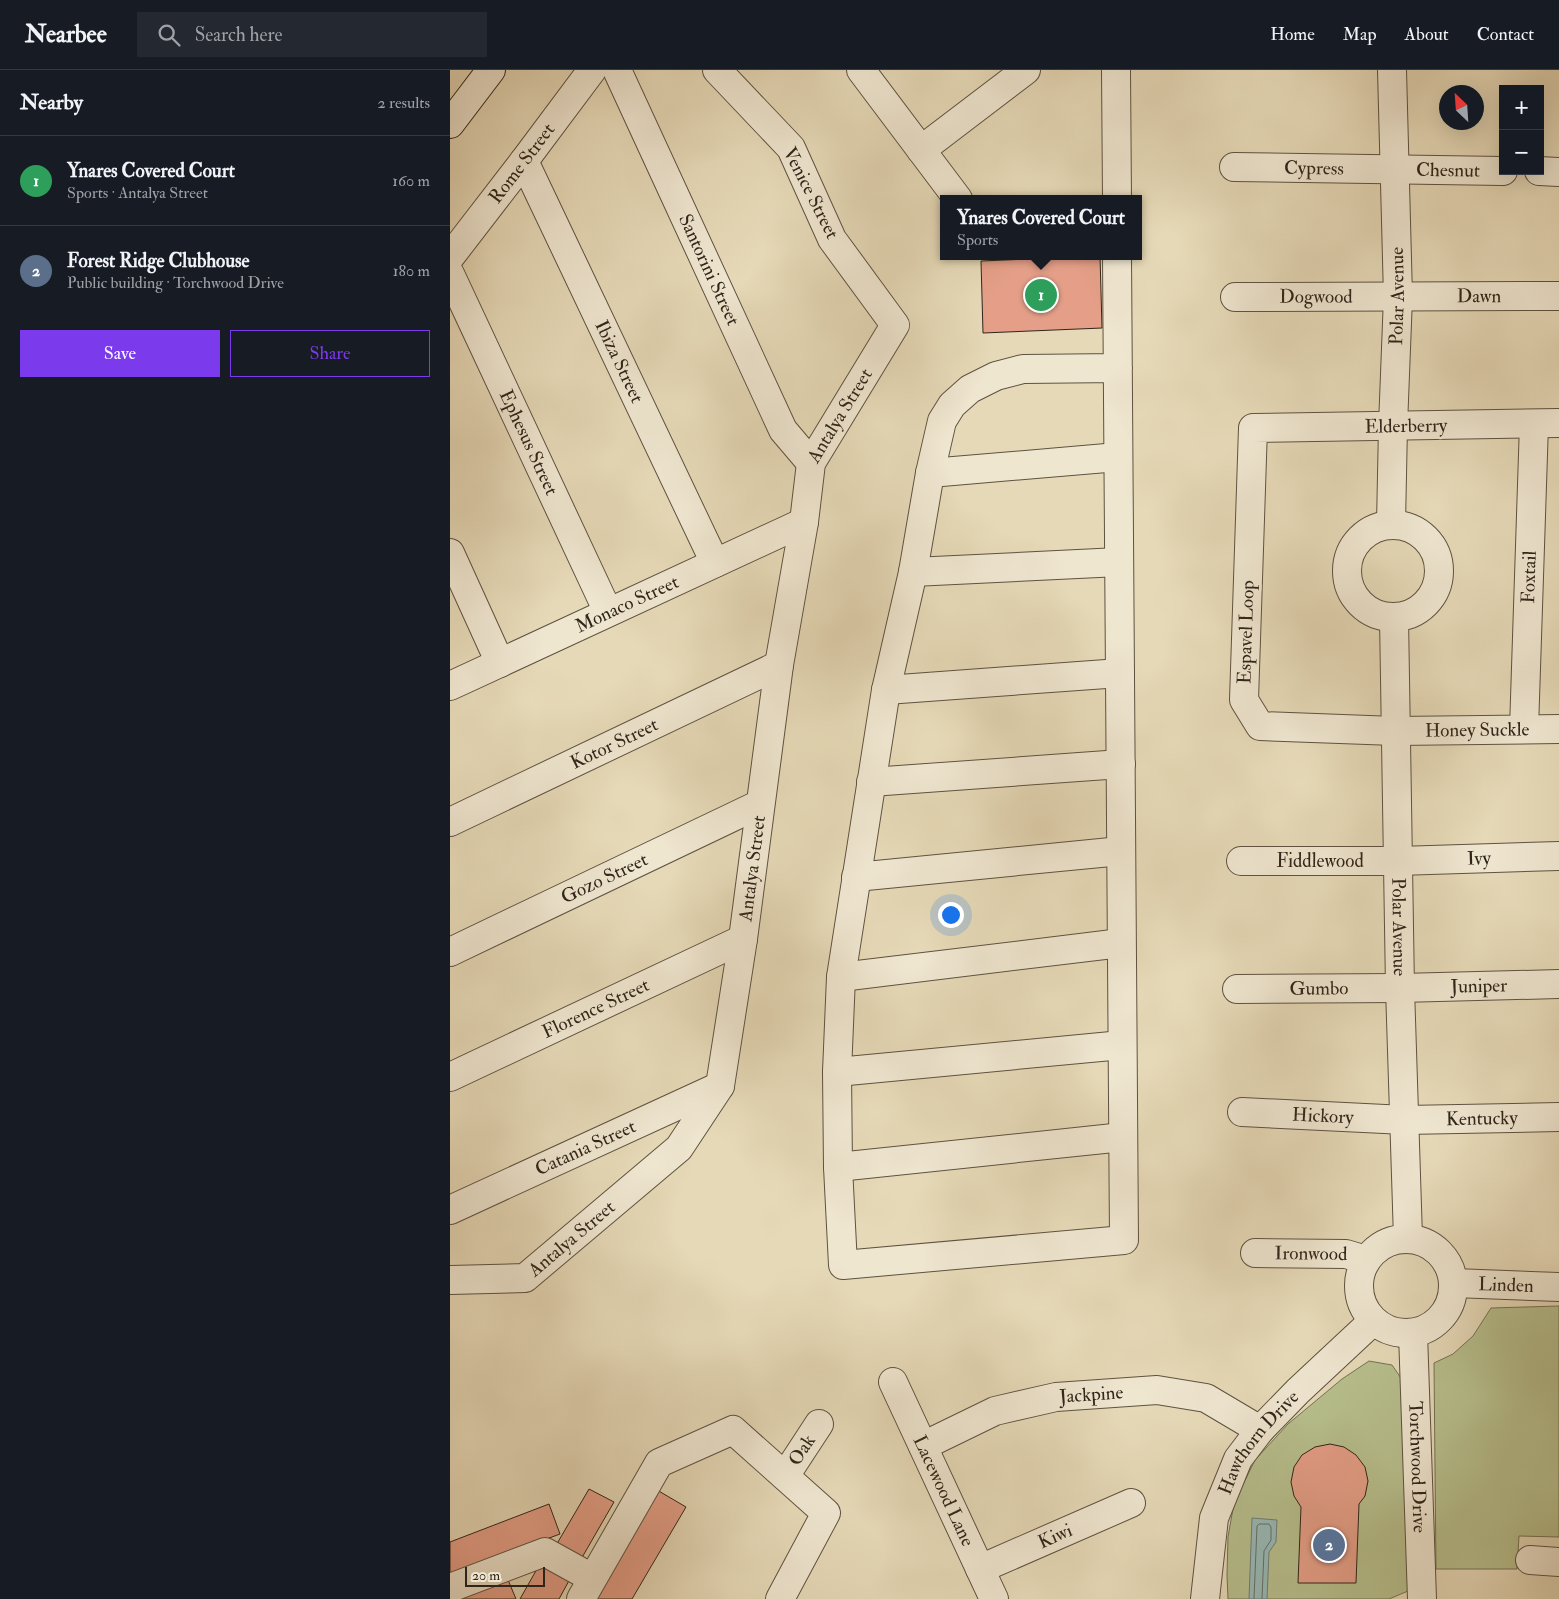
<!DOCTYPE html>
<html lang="en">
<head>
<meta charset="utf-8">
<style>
  :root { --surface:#171b24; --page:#242831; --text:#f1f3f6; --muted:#9ea1a6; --line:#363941; --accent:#7c3aed }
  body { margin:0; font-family:"IM FELL Double Pica",serif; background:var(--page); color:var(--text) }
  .controls { position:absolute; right:15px; top:15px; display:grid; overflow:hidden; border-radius:0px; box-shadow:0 5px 20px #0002 }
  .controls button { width:45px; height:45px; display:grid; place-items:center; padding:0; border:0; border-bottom:1px solid var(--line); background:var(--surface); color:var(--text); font:25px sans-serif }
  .compass { position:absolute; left:989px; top:15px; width:45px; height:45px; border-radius:50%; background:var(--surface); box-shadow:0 5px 20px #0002; rotate:335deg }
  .scale { position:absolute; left:15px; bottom:12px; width:80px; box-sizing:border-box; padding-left:5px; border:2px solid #30251a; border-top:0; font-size:14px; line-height:18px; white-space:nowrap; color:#30251a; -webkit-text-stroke:4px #efe6d0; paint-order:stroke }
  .you { position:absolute; left:500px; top:844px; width:18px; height:18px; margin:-12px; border:4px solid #fff; border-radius:50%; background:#1a73e8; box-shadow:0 0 0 8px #1a73e833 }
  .badge { display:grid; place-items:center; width:32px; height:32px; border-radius:50%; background:var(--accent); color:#fff; font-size:16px; font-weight:700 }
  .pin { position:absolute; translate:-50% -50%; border:2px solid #fff; box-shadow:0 1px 5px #0006 }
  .popup { position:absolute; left:490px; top:125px; width:202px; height:65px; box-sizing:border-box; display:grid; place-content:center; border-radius:0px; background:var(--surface); filter:drop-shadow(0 1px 4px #0005); font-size:16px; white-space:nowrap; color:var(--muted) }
  .popup b { font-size:19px; color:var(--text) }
  .popup::after { content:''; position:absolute; left:50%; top:100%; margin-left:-10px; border:10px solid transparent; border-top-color:var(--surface) }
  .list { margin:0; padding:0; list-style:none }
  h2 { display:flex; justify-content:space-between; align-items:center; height:65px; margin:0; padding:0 20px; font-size:21px }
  h2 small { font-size:16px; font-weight:400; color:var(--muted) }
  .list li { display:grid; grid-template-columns:32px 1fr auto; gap:15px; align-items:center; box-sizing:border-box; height:90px; padding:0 20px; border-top:1px solid var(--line) }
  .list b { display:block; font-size:19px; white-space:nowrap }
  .list p { margin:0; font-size:16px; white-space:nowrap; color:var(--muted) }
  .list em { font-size:16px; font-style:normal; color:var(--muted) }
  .actions { display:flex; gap:10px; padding:15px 20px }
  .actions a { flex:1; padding:11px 0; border:1px solid var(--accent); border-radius:0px; text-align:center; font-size:18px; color:var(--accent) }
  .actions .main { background:var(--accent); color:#fff }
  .icon { flex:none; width:28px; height:28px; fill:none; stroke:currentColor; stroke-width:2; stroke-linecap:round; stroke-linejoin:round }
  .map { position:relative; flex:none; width:1109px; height:1529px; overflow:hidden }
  header { display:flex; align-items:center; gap:30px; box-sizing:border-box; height:70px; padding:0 25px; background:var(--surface); border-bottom:1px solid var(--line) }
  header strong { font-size:24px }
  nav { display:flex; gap:28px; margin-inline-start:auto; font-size:18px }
  .search { width:350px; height:45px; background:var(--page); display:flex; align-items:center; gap:12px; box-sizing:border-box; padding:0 18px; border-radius:0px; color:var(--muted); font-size:19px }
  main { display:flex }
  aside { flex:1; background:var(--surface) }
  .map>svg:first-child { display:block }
</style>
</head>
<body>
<header>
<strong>Nearbee</strong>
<div class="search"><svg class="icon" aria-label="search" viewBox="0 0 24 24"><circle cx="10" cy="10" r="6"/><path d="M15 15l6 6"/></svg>Search here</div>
<nav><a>Home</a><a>Map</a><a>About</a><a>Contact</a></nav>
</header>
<main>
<aside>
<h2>Nearby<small>2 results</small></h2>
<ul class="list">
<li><span class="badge" style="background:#2e9e5b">1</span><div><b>Ynares Covered Court</b><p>Sports · Antalya Street</p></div><em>160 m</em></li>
<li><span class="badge" style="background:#5c6f8a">2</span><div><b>Forest Ridge Clubhouse</b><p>Public building · Torchwood Drive</p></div><em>180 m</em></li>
</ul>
<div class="actions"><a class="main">Save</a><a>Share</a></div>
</aside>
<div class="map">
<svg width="1109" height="1529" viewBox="0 0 1109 1529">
  <rect width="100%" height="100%" fill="#e6d9b7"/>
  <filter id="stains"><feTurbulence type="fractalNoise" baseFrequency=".004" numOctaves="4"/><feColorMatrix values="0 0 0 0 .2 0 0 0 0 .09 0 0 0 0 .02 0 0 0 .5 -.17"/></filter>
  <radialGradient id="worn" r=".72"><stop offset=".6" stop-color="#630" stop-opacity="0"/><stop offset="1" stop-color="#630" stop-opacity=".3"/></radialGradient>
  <g fill="#b7bf8d" stroke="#747254">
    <path d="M1109 1236V1467L1069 1466 1067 1499H986L984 1293 1003 1284 1023 1266 1041 1238Z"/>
    <path d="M919 1291 942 1295 953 1311 958 1521 939 1529H778L777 1505 778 1467 784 1433 805 1390 838 1354 892 1309Z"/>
  </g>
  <path fill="#98b9b6" stroke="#6e7e78" d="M802 1448 827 1450 826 1472 819 1482 817 1529H799Z"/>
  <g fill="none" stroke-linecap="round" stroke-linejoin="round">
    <path stroke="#646f68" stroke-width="1" d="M804 1529 807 1456 809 1454H819L821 1457V1470L814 1481 812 1529"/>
  </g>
  <g fill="#e59f88" stroke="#30251a">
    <path d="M650 186 652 258 533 263 531 191Z"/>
    <path d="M880 1374 894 1377 906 1385 915 1397 918 1411 915 1426 909 1434 906 1513H848L851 1437 844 1426 841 1412 844 1397 852 1385 865 1377Z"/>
    <path d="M139 1419 164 1432 130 1491 105 1477Z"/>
    <path d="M207 1420 236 1437 182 1529H143Z"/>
    <path d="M99 1434 110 1464 0 1505V1472Z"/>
    <path d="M92 1490 121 1507 109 1529H70Z"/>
    <path d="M56 1505 66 1529H0Z"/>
  </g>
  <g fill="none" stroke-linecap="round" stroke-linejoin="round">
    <defs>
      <g id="street">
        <path id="s1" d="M167 0 333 360 361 393"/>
        <path d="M411 0 508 129"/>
        <path d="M666 0 667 129"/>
        <path d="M471 80 576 0"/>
        <path id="s2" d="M74 91 265 493"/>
        <path id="s3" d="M784 97 1053 101"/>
        <path d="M1089 101 1109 102"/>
        <path d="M667 186 674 1170 393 1195 388 1097 387 1002 391 907 436 620 463 502 480 403 492 351 502 335 520 319 546 306 573 299 668 298"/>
        <path id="s4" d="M0 187 74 91 142 0"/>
        <path id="s5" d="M0 204 158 542"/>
        <path id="s6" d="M785 227 1109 226"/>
        <path id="s7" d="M1109 353 803 358 794 630 810 656 945 661 1109 659"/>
        <path d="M480 403 668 387"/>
        <path id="s8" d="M941 454 943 356 948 227 942 0"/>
        <circle cx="943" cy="501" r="46"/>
        <path d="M0 483 50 593"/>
        <path d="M463 502 669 492"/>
        <path id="s9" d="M944 547 950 918 958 1168"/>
        <path id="s10" d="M0 616 354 452"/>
        <path d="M436 620 670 603"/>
        <path id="s11" d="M1074 659 1084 354"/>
        <path d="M421 712 671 694"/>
        <path id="s12" d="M0 752 329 595"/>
        <path id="s13" d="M791 791H948L1109 786"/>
        <path d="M406 807 671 781"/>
        <path id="s14" d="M0 882 310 734"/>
        <path d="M391 907 671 873"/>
        <path id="s15" d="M787 919 950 918 1109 914"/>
        <path d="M387 1002 672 975"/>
        <path id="s16" d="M0 1007 293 869"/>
        <path id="s17" d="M792 1042 955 1050 1109 1047"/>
        <path d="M388 1097 673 1067"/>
        <path id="s18" d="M0 1140 270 1016"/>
        <circle cx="956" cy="1216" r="47"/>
        <path id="s19" d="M805 1183 896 1184 916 1190"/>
        <path id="s20" d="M0 1210 75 1208 229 1078 270 1016 293 869 329 595 354 452 361 393 445 255 382 169 341 78 267 0"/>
        <path id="s21" d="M1004 1213 1109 1217"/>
        <path id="s22" d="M963 1263 972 1529"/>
        <path id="s23" d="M443 1312 544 1529"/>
        <path id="s24" d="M473 1376 545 1341 606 1327 707 1320 756 1328 810 1360"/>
        <path id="s25" d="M335 1406 369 1354"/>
        <path d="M1080 1490 1109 1492"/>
        <path id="s26" d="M530 1499 681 1433"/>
        <path d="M0 1518 95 1482 142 1508"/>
        <path d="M131 1529 209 1393 283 1360 376 1443 330 1529"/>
        <path id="s27" d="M755 1529 764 1448 788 1389 810 1360 848 1321 923 1251"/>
      </g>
      <path id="secondary" d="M0 54 41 0"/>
    </defs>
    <use href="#street" stroke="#5e5241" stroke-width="30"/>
    <use href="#secondary" stroke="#30251a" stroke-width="30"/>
    <use href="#street" stroke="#efe6d0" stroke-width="28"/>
    <use href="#secondary" stroke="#efe6d0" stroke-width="28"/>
  </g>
  <g text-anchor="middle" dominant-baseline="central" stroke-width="5" stroke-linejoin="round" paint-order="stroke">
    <g font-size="19" fill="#30251a" stroke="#efe6d0">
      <text stroke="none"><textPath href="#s4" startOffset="118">Rome Street</textPath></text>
      <text stroke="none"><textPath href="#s3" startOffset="80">Cypress</textPath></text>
      <text stroke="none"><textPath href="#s3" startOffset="214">Chesnut</textPath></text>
      <text transform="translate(361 123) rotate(63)">Venice Street</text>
      <text stroke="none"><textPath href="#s1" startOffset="220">Santorini Street</textPath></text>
      <text stroke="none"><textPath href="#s6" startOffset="244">Dawn</textPath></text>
      <text stroke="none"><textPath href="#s6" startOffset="81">Dogwood</textPath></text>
      <text stroke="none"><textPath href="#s8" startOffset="228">Polar Avenue</textPath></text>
      <text stroke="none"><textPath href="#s2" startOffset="222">Ibiza Street</textPath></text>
      <text stroke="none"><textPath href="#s20" startOffset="1036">Antalya Street</textPath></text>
      <text transform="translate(956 356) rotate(-1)">Elderberry</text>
      <text stroke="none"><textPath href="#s5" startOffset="186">Ephesus Street</textPath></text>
      <text stroke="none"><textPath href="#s11" startOffset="152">Foxtail</textPath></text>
      <text stroke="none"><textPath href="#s10" startOffset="195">Monaco Street</textPath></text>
      <text transform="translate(796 562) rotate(-88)">Espavel Loop</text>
      <text stroke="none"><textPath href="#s7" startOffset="826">Honey Suckle</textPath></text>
      <text stroke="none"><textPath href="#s12" startOffset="182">Kotor Street</textPath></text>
      <text stroke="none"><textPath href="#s13" startOffset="238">Ivy</textPath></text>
      <text stroke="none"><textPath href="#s13" startOffset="79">Fiddlewood</textPath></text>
      <text stroke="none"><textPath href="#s20" startOffset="571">Antalya Street</textPath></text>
      <text stroke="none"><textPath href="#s14" startOffset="171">Gozo Street</textPath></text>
      <text stroke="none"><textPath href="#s9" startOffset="310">Polar Avenue</textPath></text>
      <text stroke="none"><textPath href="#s15" startOffset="242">Juniper</textPath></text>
      <text stroke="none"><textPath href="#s15" startOffset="82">Gumbo</textPath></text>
      <text stroke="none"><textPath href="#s16" startOffset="161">Florence Street</textPath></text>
      <text stroke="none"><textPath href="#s17" startOffset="81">Hickory</textPath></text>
      <text stroke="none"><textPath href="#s17" startOffset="240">Kentucky</textPath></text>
      <text stroke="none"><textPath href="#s18" startOffset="149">Catania Street</textPath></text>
      <text stroke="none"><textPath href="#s20" startOffset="136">Antalya Street</textPath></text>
      <text stroke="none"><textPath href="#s19" startOffset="56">Ironwood</textPath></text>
      <text stroke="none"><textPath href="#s21" startOffset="52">Linden</textPath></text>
      <text stroke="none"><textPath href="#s24" startOffset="178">Jackpine</textPath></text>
      <text stroke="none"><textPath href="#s27" startOffset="170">Hawthorn Drive</textPath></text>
      <text stroke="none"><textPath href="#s25" startOffset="31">Oak</textPath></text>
      <text stroke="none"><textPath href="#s22" startOffset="134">Torchwood Drive</textPath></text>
      <text stroke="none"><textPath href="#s23" startOffset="120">Lacewood Lane</textPath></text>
      <text stroke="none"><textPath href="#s26" startOffset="82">Kiwi</textPath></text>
    </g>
  </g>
  <rect width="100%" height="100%" filter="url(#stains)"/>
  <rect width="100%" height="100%" fill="url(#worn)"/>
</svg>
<div class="controls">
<button>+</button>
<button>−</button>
</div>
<svg class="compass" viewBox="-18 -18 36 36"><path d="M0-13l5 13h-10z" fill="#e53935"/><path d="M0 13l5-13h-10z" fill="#9ea1a6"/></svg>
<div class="scale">20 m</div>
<div class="you"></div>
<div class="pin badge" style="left:591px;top:225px;background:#2e9e5b">1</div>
<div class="popup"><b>Ynares Covered Court</b>Sports</div>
<div class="pin badge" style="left:879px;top:1475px;background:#5c6f8a">2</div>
</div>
</main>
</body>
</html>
